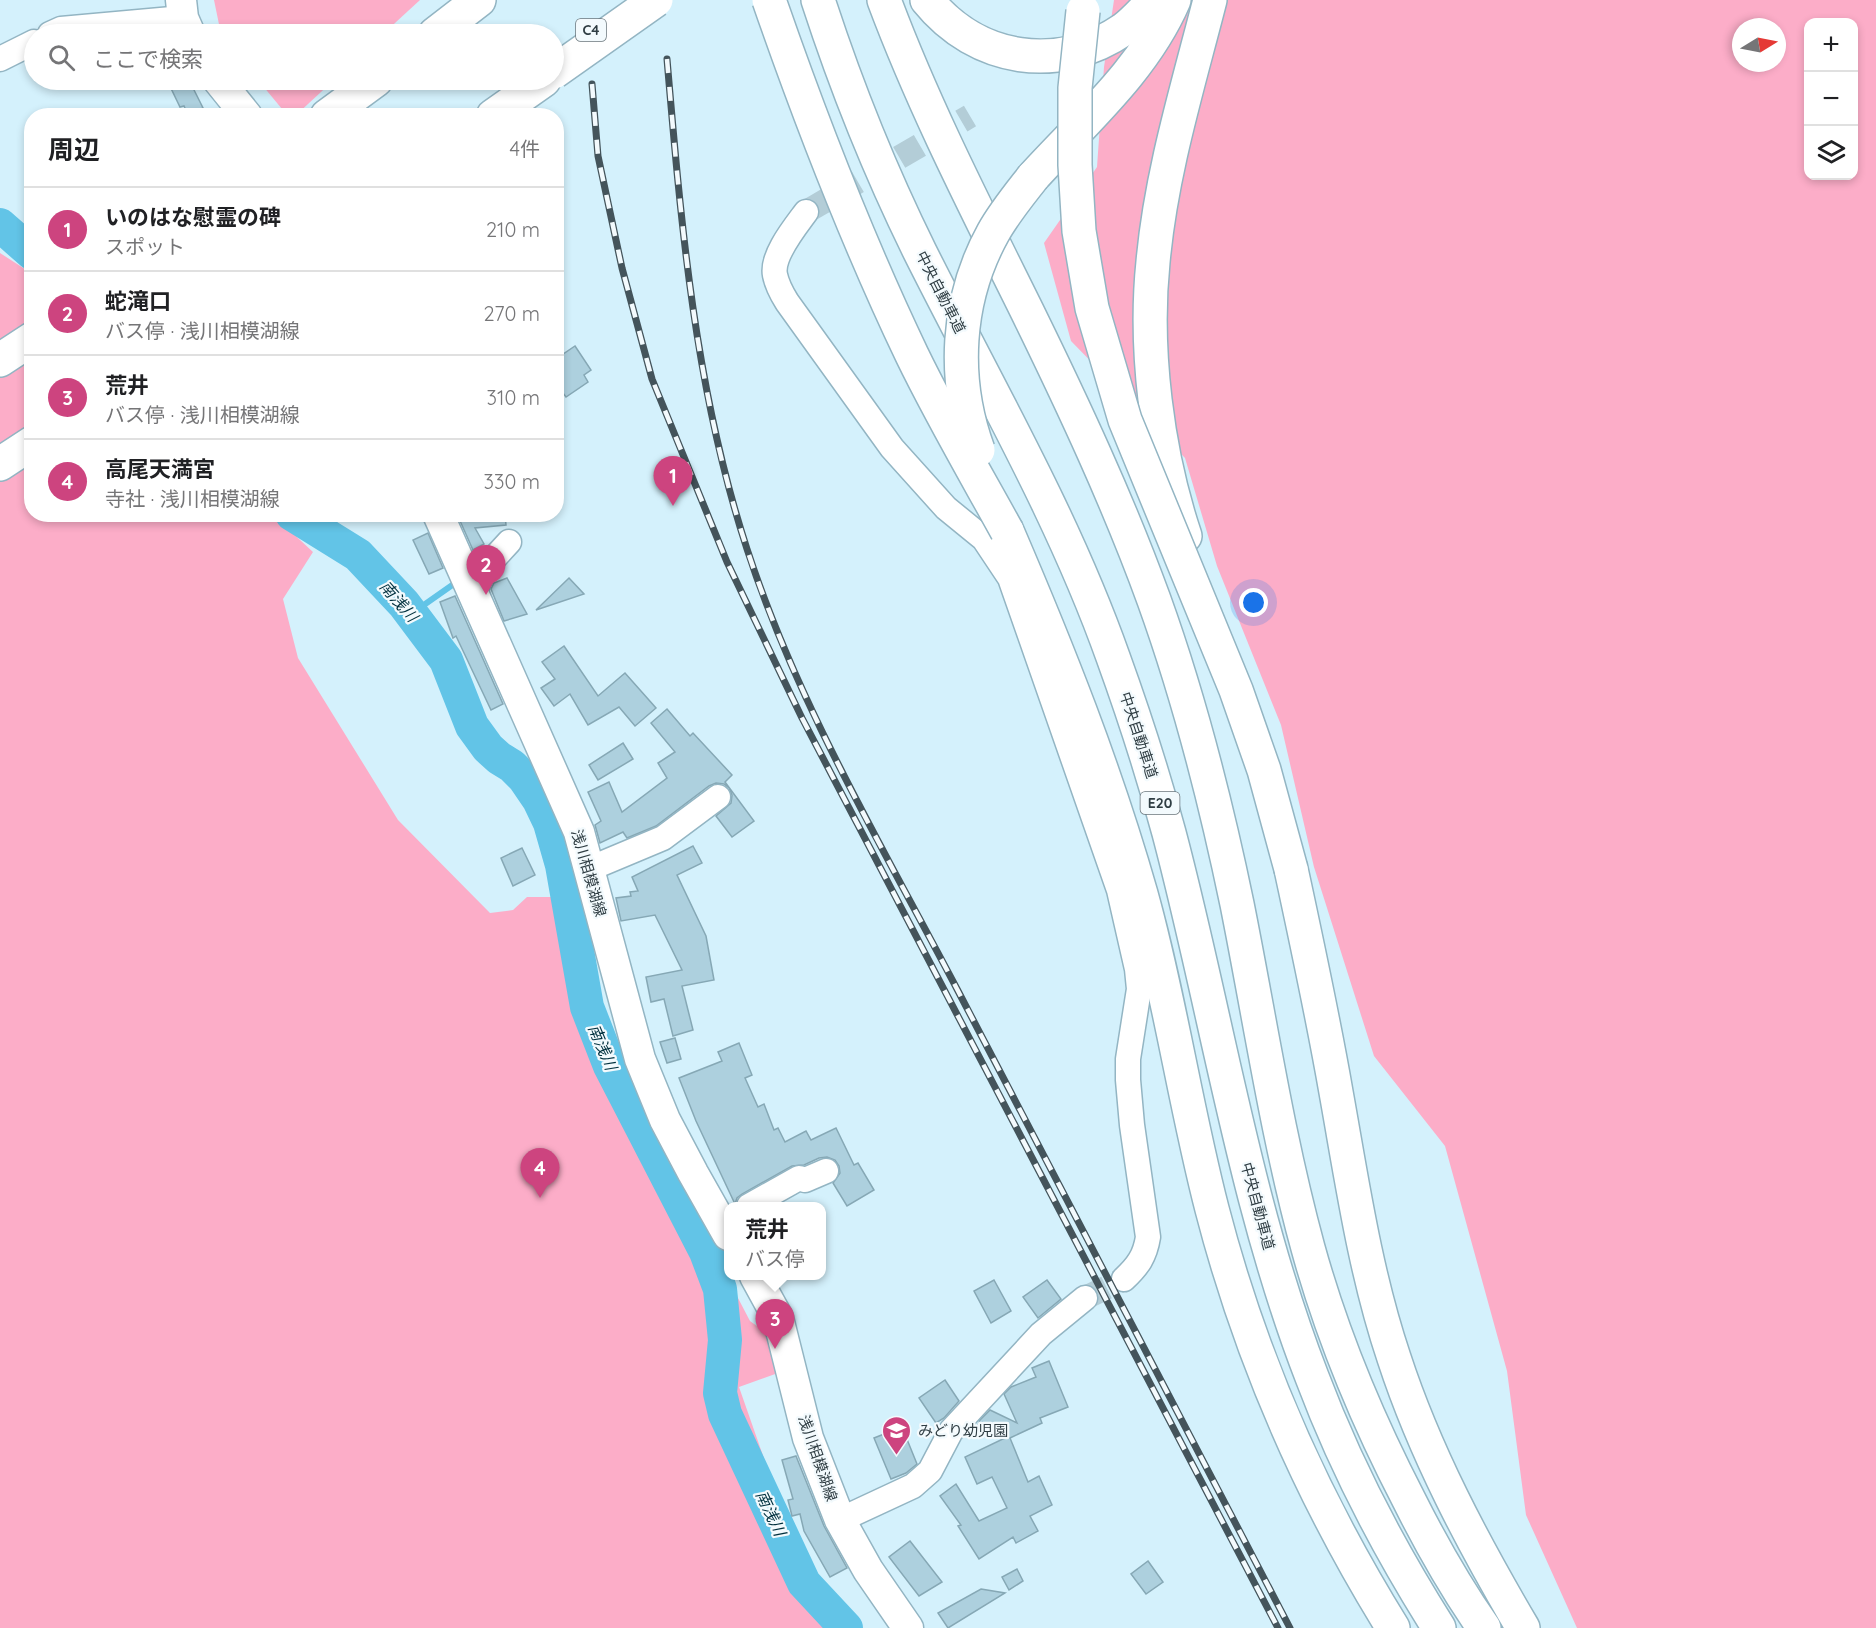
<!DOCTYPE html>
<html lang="ja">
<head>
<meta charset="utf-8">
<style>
  :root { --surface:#fff; --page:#f2f2f2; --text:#202124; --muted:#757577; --line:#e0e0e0; --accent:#cd447f }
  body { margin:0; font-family:Quicksand,"Noto Sans JP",sans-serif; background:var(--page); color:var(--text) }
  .controls { position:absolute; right:18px; top:18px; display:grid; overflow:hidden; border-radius:12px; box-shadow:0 3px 9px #0003 }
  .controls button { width:54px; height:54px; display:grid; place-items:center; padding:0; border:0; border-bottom:2px solid var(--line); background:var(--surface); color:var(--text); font:30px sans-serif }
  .compass { position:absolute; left:1732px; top:18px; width:54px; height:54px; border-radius:50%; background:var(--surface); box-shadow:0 3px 9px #0003; rotate:80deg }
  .you { position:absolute; left:1254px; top:603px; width:21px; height:21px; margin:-15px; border:4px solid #fff; border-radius:50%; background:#1a73e8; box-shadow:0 0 0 9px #1a73e833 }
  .badge { display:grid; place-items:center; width:39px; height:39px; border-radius:50%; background:var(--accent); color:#fff; font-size:20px; font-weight:700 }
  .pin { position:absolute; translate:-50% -50px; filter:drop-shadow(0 2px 3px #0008) }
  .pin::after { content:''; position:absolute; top:32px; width:21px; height:18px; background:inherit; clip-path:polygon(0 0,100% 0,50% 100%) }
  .popup { position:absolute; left:724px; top:1202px; width:102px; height:78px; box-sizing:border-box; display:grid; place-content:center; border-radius:12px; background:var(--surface); filter:drop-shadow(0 2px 4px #0005); font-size:20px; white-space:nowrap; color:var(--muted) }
  .popup b { font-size:22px; color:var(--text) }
  .popup::after { content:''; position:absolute; left:50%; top:100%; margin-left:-12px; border:12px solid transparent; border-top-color:var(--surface) }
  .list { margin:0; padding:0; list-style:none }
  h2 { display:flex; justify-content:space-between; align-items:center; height:78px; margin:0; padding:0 24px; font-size:26px }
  h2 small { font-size:20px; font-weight:400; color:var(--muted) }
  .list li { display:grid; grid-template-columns:39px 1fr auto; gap:18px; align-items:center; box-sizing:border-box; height:84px; padding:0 24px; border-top:2px solid var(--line) }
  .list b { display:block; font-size:22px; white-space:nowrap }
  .list p { margin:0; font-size:20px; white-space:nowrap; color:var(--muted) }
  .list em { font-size:20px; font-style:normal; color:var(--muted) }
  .icon { flex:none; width:33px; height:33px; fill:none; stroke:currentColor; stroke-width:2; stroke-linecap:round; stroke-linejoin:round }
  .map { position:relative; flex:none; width:1876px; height:1628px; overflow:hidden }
  .search { position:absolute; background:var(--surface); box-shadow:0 3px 9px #0003; left:24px; top:24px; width:540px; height:66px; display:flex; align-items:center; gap:15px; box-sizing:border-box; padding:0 21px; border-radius:33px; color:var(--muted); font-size:22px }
  .panel { position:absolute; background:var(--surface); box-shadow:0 3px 9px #0003; left:24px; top:108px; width:540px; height:414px; border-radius:24px }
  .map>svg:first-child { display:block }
</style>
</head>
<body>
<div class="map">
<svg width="1876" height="1628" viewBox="0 0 1876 1628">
  <rect width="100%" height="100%" fill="#d4f1fc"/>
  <g fill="#fcadc8" fill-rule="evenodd">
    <path d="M214 0H420L383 34H221Z"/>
    <path d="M1114 0H1876V1628H1577L1526 1515 1507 1371 1445 1146 1374 1056 1314 867 1281 725 1217 566 1185 458 1071 341 1044 243 1097 167 1104 67ZM1808 22H1854V176H1808ZM1741 27H1777V63H1741Z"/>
    <path d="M258 80H334L295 116 287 115Z"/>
    <path d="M0 253 31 273 32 514 273 515 313 552 283 599 298 658 398 820 490 913 513 910 527 897H555L569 975 750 1321 765 1332 778 1373 739 1387 790 1533 818 1583 855 1628H0Z"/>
  </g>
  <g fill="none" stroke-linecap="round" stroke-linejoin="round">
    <path stroke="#62c4e7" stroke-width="6" d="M411 614 458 581"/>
    <g stroke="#62c4e7" stroke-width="34">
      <path d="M0 225 32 253"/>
      <path d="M292 514 358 555 404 604 446 660 472 726 488 748 499 758 512 766 524 778 539 800 550 823 562 865 587 1007 610 1066 706 1252 720 1289 725 1340 720 1393 725 1414 804 1583 846 1628"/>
    </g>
  </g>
  <g fill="#add0de" stroke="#86a8b5" stroke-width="1.5">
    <path d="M167 80H189L203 108 188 115 184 106 180 107Z"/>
    <path d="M575 346 591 370 584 375 588 382 566 397 556 384V359Z"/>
    <path d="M457 514H505L506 525 475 528 484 544 473 550Z"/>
    <path d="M428 533 443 568 429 574 413 540Z"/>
    <path d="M507 578 527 614 504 621 491 589 494 583Z"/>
    <path d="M569 578 584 594 536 610Z"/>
    <path d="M455 596 503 704 491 710 456 636 453 638 440 602Z"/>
    <path d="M564 646 598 696 625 673 656 708 635 726 619 707 588 725 570 694 554 706 541 688 555 679 542 662Z"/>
    <path d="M667 709 690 736 693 733 732 775 725 782 754 821 732 837 716 816 731 803 732 795 729 788 724 784 716 783 709 786 656 826 627 838 623 832 600 843 595 825 601 821 588 792 609 782 622 812 667 778 658 763 675 752 651 723Z"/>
    <path d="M623 743 633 759 598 780 589 765Z"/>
    <path d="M693 846 702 863 677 875 706 936 714 980 682 986 693 1030 673 1036 664 999 651 1002 646 977 682 970 655 915 621 921 616 898 631 896 630 892 638 891 632 877Z"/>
    <path d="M522 848 535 875 513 886 501 858Z"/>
    <path d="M675 1038 681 1059 667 1063 660 1042Z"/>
    <path d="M739 1043 752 1075 745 1078 758 1107 764 1104 774 1130 778 1128 785 1142 806 1131 811 1140 836 1128 854 1165 858 1163 874 1190 847 1206 833 1183 840 1173 839 1166 835 1160 827 1157 819 1158 804 1165 792 1166 742 1194 737 1198 735 1204 696 1121 679 1078 722 1061 718 1052Z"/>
    <path d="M994 1280 1011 1311 991 1323 974 1291Z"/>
    <path d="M1047 1280 1061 1299 1038 1318 1023 1297Z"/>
    <path d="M1049 1361 1068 1407 1040 1418 1042 1423 1010 1438 1028 1482 1039 1476 1052 1505 1030 1516 1038 1531 1016 1543 1013 1537 979 1559 958 1526 961 1525 940 1496 956 1484 979 1521 1007 1508 992 1477 977 1484 965 1457 1005 1438 978 1425 980 1420 990 1410 1017 1423 1004 1394 1011 1387 1036 1377 1032 1368Z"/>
    <path d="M945 1380 959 1401 944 1418 936 1423 919 1398Z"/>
    <path d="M902 1427 917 1464 906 1473 891 1479 874 1438Z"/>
    <path d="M796 1456 824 1526 847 1568 830 1577 804 1531 800 1514 792 1516 788 1500 793 1499 782 1460Z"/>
    <path d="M910 1541 942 1582 919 1596 889 1557Z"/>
    <path d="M1148 1561 1163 1582 1146 1594 1131 1574Z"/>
    <path d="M1017 1569 1023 1581 1009 1590 1002 1577Z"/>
    <path d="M981 1589 1005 1593 948 1628 938 1613Z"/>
  </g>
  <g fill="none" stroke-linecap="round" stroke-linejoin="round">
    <g stroke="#b3cdd7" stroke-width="24" stroke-dasharray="24 12" stroke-linecap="butt">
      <path d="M806 212 970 116"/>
      <path d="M1085 1298 1124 1279"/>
    </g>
    <defs>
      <g id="minor">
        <path d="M50 34 61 29 183 18"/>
        <path d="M0 59 34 42"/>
        <path d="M806 212C795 227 771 256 775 275 777 285 782 294 787 302L892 448 946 508 984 539 1010 578 1119 890 1137 969 1139 989 1128 1059V1080L1132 1125 1148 1237C1145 1256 1138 1266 1124 1279"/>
        <path d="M473 593 486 567 509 542"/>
        <path d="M589 869 663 838 718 797"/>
        <path d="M749 1206 799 1178 805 1180 826 1171"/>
        <path d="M840 1520 913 1486 930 1471 951 1431 1041 1334 1085 1298"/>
      </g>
      <g id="major">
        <path d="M181 0 183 18 190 34"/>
        <path d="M218 80 247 116"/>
        <path d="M438 514 579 832 640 1059 665 1120 693 1173 728 1235"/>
        <path d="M755 1276 778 1318 808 1438 840 1520 868 1570 908 1628"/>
      </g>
      <g id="highway">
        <path d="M818 0C846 86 880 171 920 252 987 386 1063 516 1113 657 1134 715 1153 774 1169 833 1217 1014 1244 1202 1312 1377 1345 1465 1389 1549 1439 1628"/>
        <path d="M884 0C924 107 976 208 1027 311 1073 405 1118 501 1154 600 1189 697 1216 803 1237 904 1260 1019 1277 1135 1308 1248 1332 1335 1367 1419 1409 1500 1431 1544 1456 1588 1484 1628"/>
        <path d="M927 0C977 62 1059 74 1124 29 1135 21 1144 10 1154 0"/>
        <path d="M435 34 479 0"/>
        <path d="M327 116 376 80"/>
        <path d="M493 116 544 80"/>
        <path d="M1033 177C1083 122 1144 70 1174 0"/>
        <path d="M0 360 32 339"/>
        <path d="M0 464 32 443"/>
        <path d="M1007 531C1059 652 1105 768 1141 894 1170 998 1185 1105 1212 1209 1250 1356 1313 1499 1393 1628"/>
        <path d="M1185 536C1157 453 1144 349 1153 262 1161 173 1188 86 1210 0"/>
        <path d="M1291 869C1307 943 1323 1017 1336 1092 1352 1181 1365 1272 1394 1358 1425 1453 1473 1543 1523 1628"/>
      </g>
    </defs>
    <use href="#minor" stroke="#93b5c3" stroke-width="27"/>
    <use href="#major" stroke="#93b5c3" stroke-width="33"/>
    <use href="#highway" stroke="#93b5c3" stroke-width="36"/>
    <use href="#minor" stroke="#fff" stroke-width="24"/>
    <use href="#major" stroke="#fff" stroke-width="30"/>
    <use href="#highway" stroke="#fff" stroke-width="33"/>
    <defs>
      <g id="rail">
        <path d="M667 59C681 224 695 390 747 549 797 703 882 846 957 989 1068 1202 1179 1415 1290 1628"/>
        <path d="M592 84 598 156 622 268 652 379 727 562 802 718 1278 1628"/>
      </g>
    </defs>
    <use href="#rail" stroke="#44545b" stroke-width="7"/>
    <use href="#rail" stroke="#f3fafd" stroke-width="4.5" stroke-dasharray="14" stroke-linecap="butt"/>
    <defs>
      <g id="highway-bridge">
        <path d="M769 0C811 121 857 240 912 355 941 415 975 473 1007 531"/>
        <path d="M1083 11 1075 88V165L1079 231 1092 308 1125 420 1236 690 1264 770 1291 869"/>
        <path d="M554 72 656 0"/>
        <path d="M978 450C952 379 956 300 993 233 1004 213 1019 195 1033 177"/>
      </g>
    </defs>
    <use href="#highway-bridge" stroke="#93b5c3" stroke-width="36" stroke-linecap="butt"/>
    <use href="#highway-bridge" stroke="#fff" stroke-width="33"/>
  </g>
  <defs>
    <symbol id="school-pin" viewBox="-11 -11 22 30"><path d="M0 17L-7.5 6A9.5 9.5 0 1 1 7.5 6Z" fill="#cd447f" stroke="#f3fafd"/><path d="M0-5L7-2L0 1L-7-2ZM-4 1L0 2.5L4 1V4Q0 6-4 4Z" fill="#fff"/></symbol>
  </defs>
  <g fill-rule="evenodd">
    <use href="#school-pin" x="880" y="1414" width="33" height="45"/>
  </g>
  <g text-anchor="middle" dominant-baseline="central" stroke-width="4.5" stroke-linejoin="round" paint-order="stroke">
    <g fill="#f3fafd" stroke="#6a767c" stroke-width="1.5">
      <rect x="576" y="19" width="30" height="22" rx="4.5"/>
      <rect x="1140.5" y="792" width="39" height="22" rx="4.5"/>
    </g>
    <g font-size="14" font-weight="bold" fill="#303e44">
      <text x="591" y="30">C4</text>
      <text x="1160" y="803">E20</text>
    </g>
    <g font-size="15" fill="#303e44" stroke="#f3fafd">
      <text transform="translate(941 292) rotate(63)">中央自動車道</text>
      <text transform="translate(1139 735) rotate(72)">中央自動車道</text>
      <text transform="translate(589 873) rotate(74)">浅川相模湖線</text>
      <text transform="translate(1258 1206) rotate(75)">中央自動車道</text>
      <text transform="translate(818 1458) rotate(71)">浅川相模湖線</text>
    </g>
    <g font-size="15" fill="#303e44" stroke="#f3fafd" text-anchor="start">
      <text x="918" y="1430">みどり幼児園</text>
    </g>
    <g font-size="16" font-style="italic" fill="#00303e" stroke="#f3fafd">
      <text transform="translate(399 601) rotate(49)">南浅川</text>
      <text transform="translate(603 1047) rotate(67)">南浅川</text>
      <text transform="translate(771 1513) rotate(65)">南浅川</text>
    </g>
  </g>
</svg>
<div class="controls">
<button>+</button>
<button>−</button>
<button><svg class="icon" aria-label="layers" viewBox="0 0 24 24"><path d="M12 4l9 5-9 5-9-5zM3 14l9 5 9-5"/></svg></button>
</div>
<svg class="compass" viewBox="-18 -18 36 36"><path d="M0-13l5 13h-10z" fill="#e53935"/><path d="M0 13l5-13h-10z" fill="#757577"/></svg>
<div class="you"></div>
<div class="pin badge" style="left:673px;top:506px">1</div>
<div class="pin badge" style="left:486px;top:595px">2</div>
<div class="pin badge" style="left:775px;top:1349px">3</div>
<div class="popup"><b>荒井</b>バス停</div>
<div class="pin badge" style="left:540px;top:1198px">4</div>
<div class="search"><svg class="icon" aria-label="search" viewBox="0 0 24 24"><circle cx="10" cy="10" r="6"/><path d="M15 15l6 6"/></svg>ここで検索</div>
<section class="panel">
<h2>周辺<small>4件</small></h2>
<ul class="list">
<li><span class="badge">1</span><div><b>いのはな慰霊の碑</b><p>スポット</p></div><em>210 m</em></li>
<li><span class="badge">2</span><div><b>蛇滝口</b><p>バス停 · 浅川相模湖線</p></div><em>270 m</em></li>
<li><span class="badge">3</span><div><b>荒井</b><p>バス停 · 浅川相模湖線</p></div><em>310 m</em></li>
<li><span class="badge">4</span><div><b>高尾天満宮</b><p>寺社 · 浅川相模湖線</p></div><em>330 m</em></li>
</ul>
</section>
</div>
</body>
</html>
